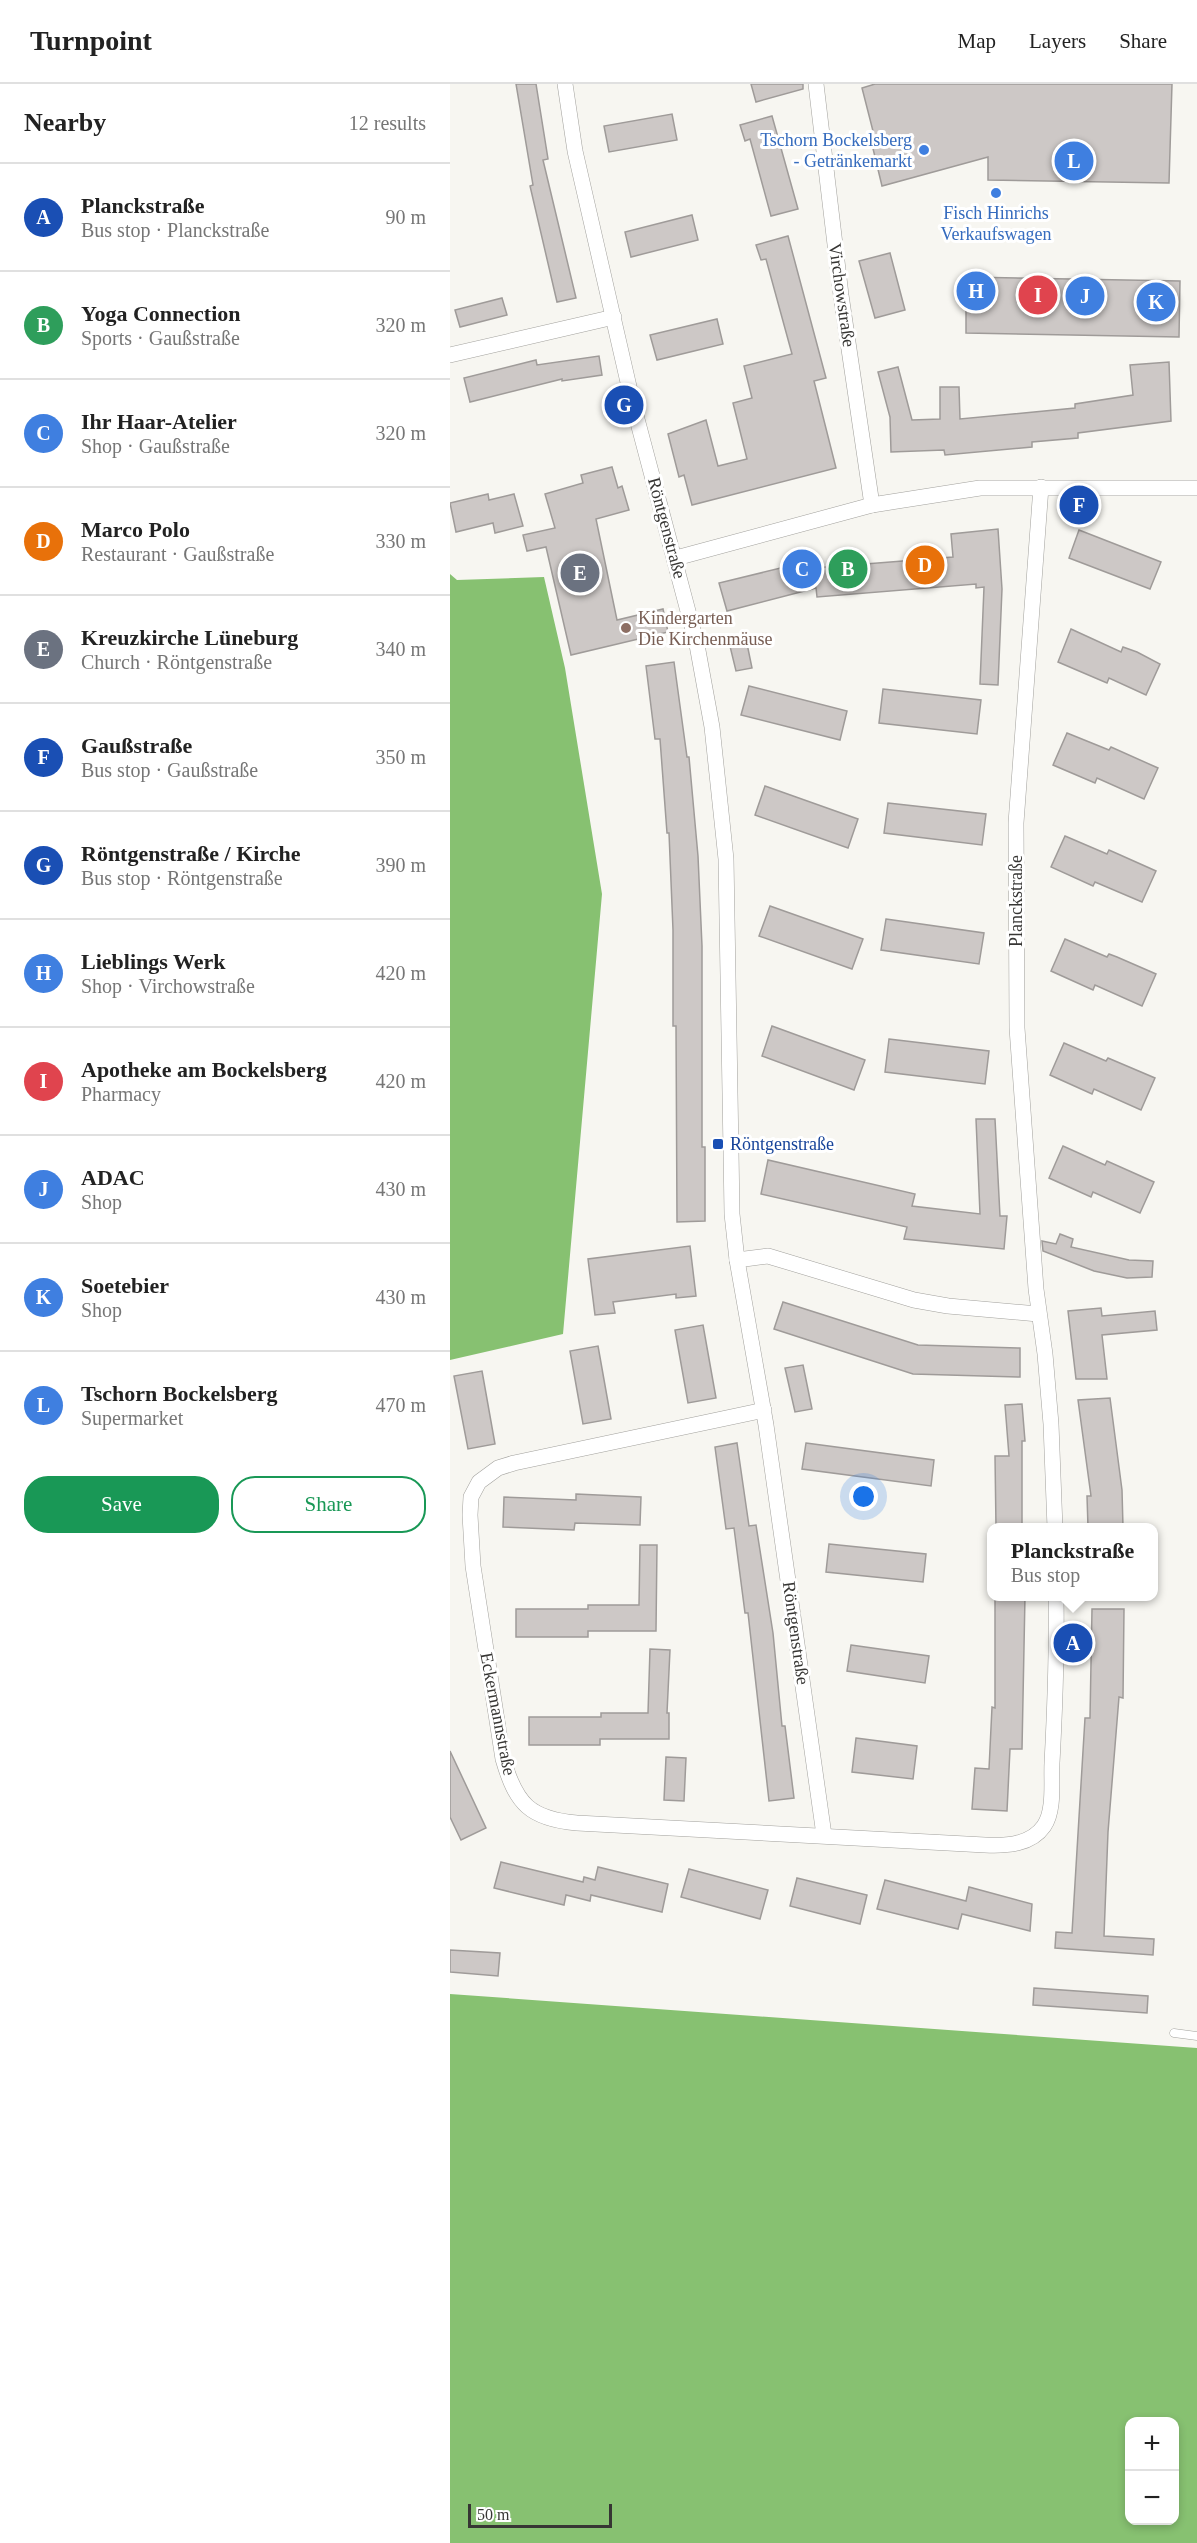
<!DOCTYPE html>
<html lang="en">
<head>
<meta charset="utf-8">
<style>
  :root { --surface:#fff; --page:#f6f6f6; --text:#222; --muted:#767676; --line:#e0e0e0; --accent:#199856 }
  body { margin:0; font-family:"Times New Roman",serif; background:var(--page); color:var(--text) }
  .controls { position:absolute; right:18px; bottom:18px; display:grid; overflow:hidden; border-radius:12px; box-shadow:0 3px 9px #0003 }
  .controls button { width:54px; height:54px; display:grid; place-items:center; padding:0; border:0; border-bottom:2px solid var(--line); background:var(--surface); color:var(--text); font:30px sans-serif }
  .scale { position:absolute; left:18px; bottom:15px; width:144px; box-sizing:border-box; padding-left:6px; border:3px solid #373634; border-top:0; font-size:16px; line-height:21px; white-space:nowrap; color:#373634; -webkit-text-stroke:4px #fff; paint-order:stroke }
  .you { position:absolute; left:414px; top:1413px; width:21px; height:21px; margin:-15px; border:4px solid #fff; border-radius:50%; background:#1a73e8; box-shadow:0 0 0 9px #1a73e833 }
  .badge { display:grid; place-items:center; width:39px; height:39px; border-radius:50%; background:var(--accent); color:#fff; font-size:20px; font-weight:700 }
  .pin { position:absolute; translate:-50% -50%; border:3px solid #fff; box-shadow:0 2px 6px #0006 }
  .popup { position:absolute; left:537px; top:1439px; width:171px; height:78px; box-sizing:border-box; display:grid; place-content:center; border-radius:12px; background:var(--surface); filter:drop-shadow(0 2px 4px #0005); font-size:20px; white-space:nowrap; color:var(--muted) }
  .popup b { font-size:22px; color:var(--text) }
  .popup::after { content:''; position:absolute; left:50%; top:100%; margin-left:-12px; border:12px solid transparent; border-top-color:var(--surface) }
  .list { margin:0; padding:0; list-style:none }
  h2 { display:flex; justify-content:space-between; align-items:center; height:78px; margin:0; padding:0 24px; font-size:26px }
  h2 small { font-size:20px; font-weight:400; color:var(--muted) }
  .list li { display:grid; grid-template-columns:39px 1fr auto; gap:18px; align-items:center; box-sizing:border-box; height:108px; padding:0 24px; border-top:2px solid var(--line) }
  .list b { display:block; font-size:22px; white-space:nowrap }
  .list p { margin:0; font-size:20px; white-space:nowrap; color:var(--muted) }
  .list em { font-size:20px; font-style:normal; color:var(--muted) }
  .actions { display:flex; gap:12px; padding:18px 24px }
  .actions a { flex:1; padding:14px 0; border:2px solid var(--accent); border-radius:24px; text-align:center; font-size:21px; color:var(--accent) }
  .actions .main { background:var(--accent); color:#fff }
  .map { position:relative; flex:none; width:747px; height:2459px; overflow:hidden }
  header { display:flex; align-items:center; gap:36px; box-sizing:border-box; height:84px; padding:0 30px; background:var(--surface); border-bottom:2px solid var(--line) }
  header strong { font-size:28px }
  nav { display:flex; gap:33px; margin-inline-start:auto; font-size:21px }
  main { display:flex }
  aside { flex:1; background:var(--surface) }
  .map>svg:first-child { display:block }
</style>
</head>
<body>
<header>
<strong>Turnpoint</strong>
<nav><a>Map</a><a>Layers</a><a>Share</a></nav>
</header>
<main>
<aside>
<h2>Nearby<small>12 results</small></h2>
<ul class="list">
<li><span class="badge" style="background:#1a4fb4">A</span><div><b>Planckstraße</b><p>Bus stop · Planckstraße</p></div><em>90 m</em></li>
<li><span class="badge" style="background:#2e9e5b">B</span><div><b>Yoga Connection</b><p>Sports · Gaußstraße</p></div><em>320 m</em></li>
<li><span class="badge" style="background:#3f7fe0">C</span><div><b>Ihr Haar-Atelier</b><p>Shop · Gaußstraße</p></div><em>320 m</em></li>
<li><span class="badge" style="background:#e8710a">D</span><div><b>Marco Polo</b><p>Restaurant · Gaußstraße</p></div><em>330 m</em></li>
<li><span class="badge" style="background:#6b7280">E</span><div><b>Kreuzkirche Lüneburg</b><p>Church · Röntgenstraße</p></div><em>340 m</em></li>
<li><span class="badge" style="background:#1a4fb4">F</span><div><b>Gaußstraße</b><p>Bus stop · Gaußstraße</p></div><em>350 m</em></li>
<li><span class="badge" style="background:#1a4fb4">G</span><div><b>Röntgenstraße / Kirche</b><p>Bus stop · Röntgenstraße</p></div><em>390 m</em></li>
<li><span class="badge" style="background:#3f7fe0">H</span><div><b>Lieblings Werk</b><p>Shop · Virchowstraße</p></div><em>420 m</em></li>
<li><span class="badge" style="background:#e0444e">I</span><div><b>Apotheke am Bockelsberg</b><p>Pharmacy</p></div><em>420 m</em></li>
<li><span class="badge" style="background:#3f7fe0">J</span><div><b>ADAC</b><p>Shop</p></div><em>430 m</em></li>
<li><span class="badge" style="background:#3f7fe0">K</span><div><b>Soetebier</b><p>Shop</p></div><em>430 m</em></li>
<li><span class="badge" style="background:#3f7fe0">L</span><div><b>Tschorn Bockelsberg</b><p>Supermarket</p></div><em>470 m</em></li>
</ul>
<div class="actions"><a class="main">Save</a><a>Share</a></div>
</aside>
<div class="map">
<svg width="747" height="2459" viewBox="0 0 747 2459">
  <rect width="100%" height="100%" fill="#f7f6f1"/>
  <g fill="#87c171" fill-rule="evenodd">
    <path d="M0 490 7 496 94 493 115 584 152 810 113 1250 0 1276Z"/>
    <path d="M0 1910 747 1964V2459H0ZM680 2338H724V2436H680Z"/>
  </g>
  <g fill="#cdc8c6" stroke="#9f9b99" stroke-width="1.5">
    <path d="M66 0H86L98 75 93 76 126 214 107 218 80 102 83 101Z"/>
    <path d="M301 0H353V5L306 18Z"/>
    <path d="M425 0H722L719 99 538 96V73L432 102 419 48 423 47 412 4Z"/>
    <path d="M222 30 227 56 159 68 154 42Z"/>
    <path d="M322 32 348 125 321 132 300 55 295 57 290 41Z"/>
    <path d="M242 131 248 156 181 173 175 148Z"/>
    <path d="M338 152 376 294 364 297 386 384 242 421 234 391 229 393 218 350 256 336 268 382 297 375 283 319 302 314 294 282 342 270 316 175 311 176 306 161Z"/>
    <path d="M440 169 455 226 425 234 409 177Z"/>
    <path d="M516 193 730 197 729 253 516 249Z"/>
    <path d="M52 214 57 231 10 243 5 226Z"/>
    <path d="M267 235 273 260 207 276 200 251Z"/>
    <path d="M149 272 152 291 112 297V295L20 318 14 294 86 276 87 281Z"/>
    <path d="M719 278 721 337 628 349V354L582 358V363L495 371 494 366 441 368 440 333 428 288 448 283 462 336 490 335V303H509L510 335 625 324V320L683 311 680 281Z"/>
    <path d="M162 383 168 404 172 402 179 426 146 435 167 536 213 525 218 548 121 571 96 463 77 467 73 451 105 444 95 410 133 399 131 391Z"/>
    <path d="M38 410 39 416 64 410 73 442 45 449 43 439 6 448 0 419Z"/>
    <path d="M548 445 552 505 548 601 530 600 534 503 526 504V500L367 513 366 504 277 527 269 499 364 476 365 484 503 473 501 450Z"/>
    <path d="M629 446 711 478 700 505 619 474Z"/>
    <path d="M621 545 671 568 673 563 687 568 710 580 696 611 659 594 657 599 608 578Z"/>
    <path d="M295 550 302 584 286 587 278 554Z"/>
    <path d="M224 578 237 673H239L248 772 252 862V1063H255V1137L227 1138 226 942H223V846L219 749H217L210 655H205L196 582Z"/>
    <path d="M299 602 397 627 390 656 291 631Z"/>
    <path d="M433 605 531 616 527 650 429 639Z"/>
    <path d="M617 649 659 666 661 663 708 684 694 715 647 694 645 699 603 681Z"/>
    <path d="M315 702 408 735 398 764 305 731Z"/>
    <path d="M438 719 536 730 532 761 434 749Z"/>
    <path d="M615 752 657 770 659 766 668 770 706 787 692 818 645 798 643 802 601 783Z"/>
    <path d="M320 822 413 855 402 885 309 852Z"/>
    <path d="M436 835 534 849 529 880 431 866Z"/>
    <path d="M615 855 657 873 659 870 667 873 706 890 692 922 645 901 643 906 601 887Z"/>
    <path d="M322 942 415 976 404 1006 312 972Z"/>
    <path d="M439 955 539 967 535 1000 435 988Z"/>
    <path d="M614 959 656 977 658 974 705 994 691 1026 644 1005 642 1010 600 991Z"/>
    <path d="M526 1035H545L550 1132H557L554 1165 454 1155 457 1143 311 1110 318 1076 465 1110 462 1122 530 1130Z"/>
    <path d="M613 1062 655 1081 657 1077 704 1098 690 1129 643 1108 641 1113 599 1094Z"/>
    <path d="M610 1150 623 1155 621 1163 679 1176 703 1177 702 1193 677 1194 644 1187 593 1167 592 1157 606 1160Z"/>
    <path d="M240 1162 246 1212 226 1214V1210L163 1218 165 1229 145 1231 138 1175Z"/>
    <path d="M333 1218 468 1261 570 1264V1293L463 1290 324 1245Z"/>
    <path d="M651 1224 652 1232 705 1227 707 1246 652 1251 657 1295H626L618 1227Z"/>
    <path d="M253 1241 266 1314 238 1319 225 1246Z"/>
    <path d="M148 1262 161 1335 133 1340 120 1267Z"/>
    <path d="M353 1281 362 1325 345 1328 335 1284Z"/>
    <path d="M32 1287 45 1360 18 1365 4 1292Z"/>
    <path d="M660 1314 672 1406 673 1443H638L637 1412H641L628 1316Z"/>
    <path d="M572 1320 575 1357H572V1443H546L545 1372H559L555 1321Z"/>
    <path d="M287 1359 299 1442 306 1441 323 1549 332 1642H335L344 1714 319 1717 298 1529H295L284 1444 276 1445 265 1363Z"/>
    <path d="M356 1359 484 1376 481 1402 352 1385Z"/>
    <path d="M126 1410 191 1413 190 1441 125 1439 124 1446 53 1443 54 1413 126 1416Z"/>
    <path d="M379 1460 476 1470 473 1498 376 1488Z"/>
    <path d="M190 1461H207L206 1547H138V1553H66V1525H138V1521H189Z"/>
    <path d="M545 1512H575L572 1665H560L557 1727 522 1725 525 1684 539 1685 542 1623 545 1624Z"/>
    <path d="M642 1525H674L673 1614 669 1613 658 1748 654 1852 704 1855 703 1871 605 1864 606 1848 622 1849 635 1634H640Z"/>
    <path d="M401 1561 479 1572 475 1599 397 1587Z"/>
    <path d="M200 1565 220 1566 217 1629H219V1655H150V1661H79V1633H151V1629H198Z"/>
    <path d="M406 1654 467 1662 463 1695 402 1688Z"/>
    <path d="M0 1667 36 1744 11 1756 0 1733Z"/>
    <path d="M216 1673 236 1674 234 1717 214 1716Z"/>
    <path d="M51 1778 133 1798 134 1793 145 1796 148 1783 218 1800 212 1828 141 1811 140 1817 116 1811 114 1821 44 1804Z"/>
    <path d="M239 1785 318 1806 310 1835 231 1813Z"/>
    <path d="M347 1794 417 1811 410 1840 340 1822Z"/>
    <path d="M435 1796 516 1817 519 1803 582 1820 580 1847 512 1830 508 1845 427 1825Z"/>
    <path d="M0 1866 50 1869 48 1892 0 1888Z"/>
    <path d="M584 1904 698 1912 697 1929 583 1921Z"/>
  </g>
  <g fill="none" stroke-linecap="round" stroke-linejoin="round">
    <defs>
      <path id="lane" d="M724 1949 747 1952"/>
      <g id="street">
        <path d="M115 0 125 67 183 320 247 561 262 643 276 775 281 1067 282 1130 287 1176 316 1341 374 1751"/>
        <path d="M366 0 391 211 422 421"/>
        <path d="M0 271 164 233"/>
        <path d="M591 403 566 739 567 944 586 1205 595 1270 601 1340 605 1444"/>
        <path d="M226 474 422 421 530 404H747"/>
        <path d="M287 1176 318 1172 464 1216 498 1222 588 1230"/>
        <path d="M314 1326 64 1379 48 1384 29 1398 21 1413 20 1431 23 1482 53 1675C66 1720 80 1735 127 1739L535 1761C556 1762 581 1761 594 1742 605 1726 601 1697 602 1679 605 1623 607 1568 606 1512"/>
      </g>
    </defs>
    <use href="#lane" stroke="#a2a19d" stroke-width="9"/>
    <use href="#street" stroke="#a2a19d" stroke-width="16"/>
    <use href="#lane" stroke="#fff" stroke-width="8"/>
    <use href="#street" stroke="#fff" stroke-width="15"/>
  </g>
  <g fill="#3f7fe0" stroke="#fff" stroke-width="2">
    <circle cx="474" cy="66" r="6"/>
    <circle cx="546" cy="109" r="6"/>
  </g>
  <circle fill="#8d6e63" stroke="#fff" stroke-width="2" cx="176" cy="544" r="6"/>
  <rect fill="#1a4fb4" stroke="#fff" stroke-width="2" x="262" y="1054" width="12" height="12" rx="3"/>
  <g text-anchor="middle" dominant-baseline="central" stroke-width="6" stroke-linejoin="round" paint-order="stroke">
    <g font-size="18" fill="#366cbe" stroke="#fff" text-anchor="end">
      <text x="462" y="56">Tschorn Bockelsberg<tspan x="462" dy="21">- Getränkemarkt</tspan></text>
      <text x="546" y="129" text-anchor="middle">Fisch Hinrichs<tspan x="546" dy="21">Verkaufswagen</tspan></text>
    </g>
    <g font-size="18" fill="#373634" stroke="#fff">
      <text transform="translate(392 211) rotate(82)">Virchowstraße</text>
      <text transform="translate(217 444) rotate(75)">Röntgenstraße</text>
      <text transform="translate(566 817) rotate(-90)">Planckstraße</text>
      <text transform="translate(346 1549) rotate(82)">Röntgenstraße</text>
      <text transform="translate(48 1630) rotate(79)">Eckermannstraße</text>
    </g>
    <g font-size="18" fill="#785e54" stroke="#fff" text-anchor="start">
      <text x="188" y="534">Kindergarten<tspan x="188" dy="21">Die Kirchenmäuse</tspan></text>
    </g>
    <g font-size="18" fill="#164399" stroke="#fff" text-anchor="start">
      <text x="280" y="1060">Röntgenstraße</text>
    </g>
  </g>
</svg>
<div class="controls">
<button>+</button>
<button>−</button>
</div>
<div class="scale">50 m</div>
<div class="you"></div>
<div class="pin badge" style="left:623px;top:1559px;background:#1a4fb4">A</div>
<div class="popup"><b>Planckstraße</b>Bus stop</div>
<div class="pin badge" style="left:398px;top:485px;background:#2e9e5b">B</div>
<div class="pin badge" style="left:352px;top:485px;background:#3f7fe0">C</div>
<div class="pin badge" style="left:475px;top:481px;background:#e8710a">D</div>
<div class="pin badge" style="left:130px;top:489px;background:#6b7280">E</div>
<div class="pin badge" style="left:629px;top:421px;background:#1a4fb4">F</div>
<div class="pin badge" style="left:174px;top:321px;background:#1a4fb4">G</div>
<div class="pin badge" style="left:526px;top:207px;background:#3f7fe0">H</div>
<div class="pin badge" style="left:588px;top:211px;background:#e0444e">I</div>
<div class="pin badge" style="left:635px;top:212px;background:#3f7fe0">J</div>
<div class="pin badge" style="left:706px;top:218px;background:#3f7fe0">K</div>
<div class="pin badge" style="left:624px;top:77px;background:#3f7fe0">L</div>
</div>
</main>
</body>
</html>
